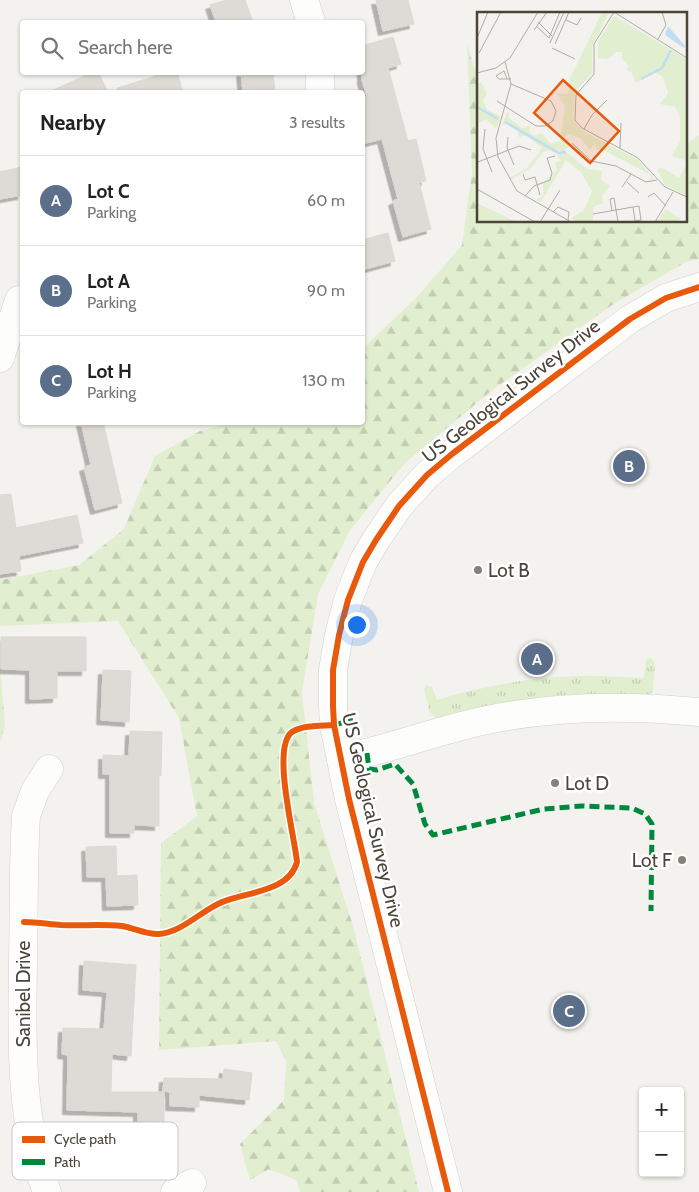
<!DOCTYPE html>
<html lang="en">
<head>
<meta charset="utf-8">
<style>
  :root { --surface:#fff; --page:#f6f6f6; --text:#222; --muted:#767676; --line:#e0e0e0; --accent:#ea580c }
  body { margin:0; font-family:Cabin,sans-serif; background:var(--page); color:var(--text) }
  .controls { position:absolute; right:15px; bottom:15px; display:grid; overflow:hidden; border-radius:5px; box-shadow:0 1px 4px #0004 }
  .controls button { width:45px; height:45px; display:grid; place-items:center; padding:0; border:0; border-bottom:1px solid var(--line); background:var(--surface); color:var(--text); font:25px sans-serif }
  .you { position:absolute; left:356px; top:624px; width:18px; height:18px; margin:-12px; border:4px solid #fff; border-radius:50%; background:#1a73e8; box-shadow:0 0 0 8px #1a73e833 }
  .badge { display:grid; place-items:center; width:32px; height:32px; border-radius:50%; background:var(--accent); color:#fff; font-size:16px; font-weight:700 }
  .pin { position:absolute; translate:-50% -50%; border:2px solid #fff; box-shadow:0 1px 5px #0006 }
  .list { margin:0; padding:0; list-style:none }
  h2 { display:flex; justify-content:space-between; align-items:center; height:65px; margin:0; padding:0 20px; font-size:21px }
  h2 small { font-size:16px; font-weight:400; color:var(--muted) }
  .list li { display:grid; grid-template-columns:32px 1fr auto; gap:15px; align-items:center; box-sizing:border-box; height:90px; padding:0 20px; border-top:1px solid var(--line) }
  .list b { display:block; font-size:19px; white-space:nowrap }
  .list p { margin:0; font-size:16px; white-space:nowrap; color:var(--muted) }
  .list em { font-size:16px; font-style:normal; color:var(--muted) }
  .icon { flex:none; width:28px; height:28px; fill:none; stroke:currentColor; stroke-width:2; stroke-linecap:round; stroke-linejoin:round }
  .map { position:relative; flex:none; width:699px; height:1192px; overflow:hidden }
  .search { position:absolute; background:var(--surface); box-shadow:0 1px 4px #0004; left:20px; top:20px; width:345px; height:55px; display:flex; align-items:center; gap:12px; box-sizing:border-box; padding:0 18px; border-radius:5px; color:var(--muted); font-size:19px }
  .panel { position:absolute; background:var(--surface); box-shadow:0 1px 4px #0004; left:20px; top:90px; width:345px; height:335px; border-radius:5px }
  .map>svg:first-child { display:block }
</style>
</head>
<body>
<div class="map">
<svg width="699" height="1192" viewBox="0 0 699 1192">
  <defs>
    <pattern id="grass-tufts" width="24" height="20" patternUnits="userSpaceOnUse" patternTransform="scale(1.25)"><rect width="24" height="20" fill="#e1eecf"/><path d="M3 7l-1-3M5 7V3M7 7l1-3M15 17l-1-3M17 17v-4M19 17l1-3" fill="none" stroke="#c3cdb2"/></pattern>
    <pattern id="forest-firs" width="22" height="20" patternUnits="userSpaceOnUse" patternTransform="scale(1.25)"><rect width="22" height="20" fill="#e1eecf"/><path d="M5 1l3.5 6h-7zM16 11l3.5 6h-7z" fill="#c3cdb2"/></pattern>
    <filter id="shadow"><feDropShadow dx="-4.5" dy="4.5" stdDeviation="0" flood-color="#0004"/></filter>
  </defs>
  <rect width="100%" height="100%" fill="#f4f2ee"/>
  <path fill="url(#grass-tufts)" d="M651 658 655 663 653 691 648 696C614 693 578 693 544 697 508 701 473 711 438 719L430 713 424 690 426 685 432 687 437 700C483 686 532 677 581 676 602 675 622 678 643 678 646 672 644 665 647 659Z"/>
  <g fill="url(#forest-firs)">
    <path d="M467 44 478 80V221H685V145L699 135V259L686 262 612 305 491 391 405 463 350 530 318 594 302 692 314 803 353 926 419 1192H300L296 1180 269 1169 250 1180 240 1144 284 1100 286 1060 276 1041 159 1050 161 843 197 816 179 718 118 621 0 626V580L79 565 124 529 155 456 200 431 234 422H362L363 348 416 298 462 245 472 172Z"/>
    <path d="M0 665 5 726 0 743Z"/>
  </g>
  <g fill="#dedbd6" stroke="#dcd9d4" filter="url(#shadow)">
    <path d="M226 0H245L253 22H216L210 5Z"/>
    <path d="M376 0H408L414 24 383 31Z"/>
    <path d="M393 37 401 64 388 68 408 141 416 139 426 181 419 182 431 229 403 237 393 201 398 199 382 139 362 144V98L367 97 362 80V46Z"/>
    <path d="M93 72H98L108 92H49Z"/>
    <path d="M169 72H177L183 92H118L117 88Z"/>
    <path d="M241 72H273L275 92H243Z"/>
    <path d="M22 167V195L0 199V172Z"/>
    <path d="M388 233 395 261 362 270V240Z"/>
    <path d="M81 422H103L122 503 95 510 84 467 91 465Z"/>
    <path d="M11 494 16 528 77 515 83 543 19 556 21 571 0 574V495Z"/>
    <path d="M1 637H86V671H57V698L30 699V670L1 669Z"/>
    <path d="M103 670 131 671 129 722 101 720Z"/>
    <path d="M130 731 162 732 161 776H159V826L134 825V833H110V774H103V755L129 756Z"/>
    <path d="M116 846 117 876 137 875 138 905 107 906 106 877H87L86 847Z"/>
    <path d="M84 961 136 965 131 1056 112 1054 111 1092H164V1122L138 1121V1112L67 1110 68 1055 62 1054 63 1028 104 1029 107 992 83 990Z"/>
    <path d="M224 1069 252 1073 249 1100 199 1095V1107L170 1106V1092L163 1091 164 1078 223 1079Z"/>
  </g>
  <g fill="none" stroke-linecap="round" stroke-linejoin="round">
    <defs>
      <g id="minor">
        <path d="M304 0 311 22"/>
        <path d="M320 92V72"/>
        <path d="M0 358 19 300"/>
        <path d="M341 759C390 749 438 730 487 720 558 705 628 705 699 712"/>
        <path d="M47 1192C19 1118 22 1039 23 962 24 913 23 865 26 816L35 791 49 769"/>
        <path d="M175 1192 192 1183"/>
        <path d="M448 1192 349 799 334 725 333 706V670L339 635 348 600 363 562 376 540 399 506 427 475 452 454 630 319 666 298 699 287"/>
      </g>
    </defs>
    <use href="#minor" stroke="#d2d0cb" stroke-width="29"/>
    <use href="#minor" stroke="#fdfdfc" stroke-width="28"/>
    <g stroke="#00873e" stroke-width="5" stroke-dasharray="10 5" stroke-linecap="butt">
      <path d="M334 725 353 720"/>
      <path d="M367 753 369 769 377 770 395 764 413 784 425 824 433 835 544 809 582 806 632 808 645 814 652 824 651 911"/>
    </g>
    <defs>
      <g id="cycleway">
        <path d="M24 922C37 922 48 924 61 925 81 926 102 924 122 926 134 928 147 935 159 934 182 932 200 912 220 903 243 892 289 893 297 862 295 838 271 747 292 732 303 725 321 726 334 725"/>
        <path d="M448 1192 349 799 334 725 333 706V670L339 635 348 600 363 562 376 540 399 506 427 475 452 454 630 319 666 298 699 287"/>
      </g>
    </defs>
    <use href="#cycleway" stroke="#fff" stroke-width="9"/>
    <use href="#cycleway" stroke="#e8590c" stroke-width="6"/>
  </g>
  <g fill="#868178" stroke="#fff" stroke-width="2">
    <circle cx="478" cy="570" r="5"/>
    <circle cx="555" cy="783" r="5"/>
    <circle cx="682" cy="860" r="5"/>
  </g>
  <g text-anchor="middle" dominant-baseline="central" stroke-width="5" stroke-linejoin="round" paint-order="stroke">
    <g font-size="19" fill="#4b4439" stroke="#fff">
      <text transform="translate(511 391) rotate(-38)">US Geological Survey Drive</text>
      <text transform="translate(373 820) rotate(77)">US Geological Survey Drive</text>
      <text transform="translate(23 994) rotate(-90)">Sanibel Drive</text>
    </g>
    <g font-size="19" fill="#4b4439" stroke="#fff" text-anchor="start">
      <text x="488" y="570">Lot B</text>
      <text x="565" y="783">Lot D</text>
      <text x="672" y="860" text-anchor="end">Lot F</text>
    </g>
  </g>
  <g transform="translate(477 12)">
    <rect width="210" height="210" fill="#f4f2ee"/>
    <path d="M125 0H132L115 35V61L98 80 96 107 108 120 161 148 176 165 177 167 172 169 174 163 125 137 120 138 118 132 113 138 103 126 91 122 86 128 92 134 90 137 85 140 81 137 79 142 73 138 66 140 55 155 34 168 32 166 49 157 65 136 49 123 41 125 42 118 31 112 25 113 31 98 32 106 45 116 54 113 52 120 57 124 65 121 73 132 83 129 88 94 79 81 91 82 93 67ZM137 4 210 47V149L195 144 203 129V105L198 95 183 92 191 81 186 65 178 60 158 71 155 61 149 58 152 54 145 47V40H139L131 47 121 46V30ZM4 70 10 82 6 88 10 98 24 104 19 116 9 107 0 112V73ZM88 139 110 157 125 159 124 168 133 174 125 183 126 191 116 195V210H99L94 206 107 198 115 179 104 160 89 148 64 190 59 188 66 183V172L80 158 78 151 84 149 80 143ZM210 151V184L188 173 180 158 184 155 202 166ZM0 191 40 210H0Z" fill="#e1eecf"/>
    <path d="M189 197 200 205H205L200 210H180Z" fill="#e1eecf"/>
    <path d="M191 14 208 34 207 36 188 23Z" fill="#c0ddf1"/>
    <path fill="none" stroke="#c0ddf1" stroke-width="2.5" d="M164 67 185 56 194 38M0 95 21 107M28 110 82 141 89 140"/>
    <path fill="none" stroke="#b0aca6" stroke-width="1" d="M137 0 117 32V62L99 83 98 108 105 116 161 146 188 175 210 185M137 0 210 46M89 8 100 13 104 6M61 10 75 24M59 14 72 26 83 0M57 18 70 0M0 26 11 0M181 27 189 13 185 0M73 31 87 0M78 32 92 0M75 36 98 47M2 41 24 0M28 50 34 72 19 126 21 145 40 179 94 210M0 61 19 56 33 46 61 0M30 67 27 59 19 64 22 67H34M20 89 59 114H68L76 109 79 99 74 89 34 72M8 117 6 137 15 160M107 117 115 103 130 88M31 125 30 136 37 153M95 131 114 149 139 154 169 170 180 168M143 136 144 111M1 150 42 134 54 138M46 162 48 168 58 165 63 183M150 170 162 181M145 175 154 162M0 177 58 210M48 184 57 174 73 168 75 161 70 146 78 144M171 185 177 181 189 194M162 194 164 208 158 209 156 195ZM135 199 133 187 137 186 141 210M76 200 81 195 92 200 91 208M116 202 156 195M63 210 83 178M178 210 196 180"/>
    <path fill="#e8590c" fill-opacity="0.15" stroke="#e8590c" stroke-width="2.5" d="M86 68 142 119 113 151 57 101Z"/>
    <rect width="210" height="210" fill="none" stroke="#4b4439" stroke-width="2.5"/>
  </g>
  <rect x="12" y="1122" width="166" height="58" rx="8" fill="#fff" stroke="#c9c7c4" stroke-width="1"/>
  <rect x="22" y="1136" width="23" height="7" fill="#e8590c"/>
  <rect x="22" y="1159" width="23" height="6" fill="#00873e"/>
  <g font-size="14" fill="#4b4439">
    <text x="54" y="1144">Cycle path</text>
    <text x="54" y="1167">Path</text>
  </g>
</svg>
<div class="controls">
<button>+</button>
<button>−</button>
</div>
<div class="you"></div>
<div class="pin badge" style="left:537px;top:659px;background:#5c6f8a">A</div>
<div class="pin badge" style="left:629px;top:466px;background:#5c6f8a">B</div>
<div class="pin badge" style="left:569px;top:1011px;background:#5c6f8a">C</div>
<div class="search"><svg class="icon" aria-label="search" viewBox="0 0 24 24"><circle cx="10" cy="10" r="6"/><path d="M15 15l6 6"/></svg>Search here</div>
<section class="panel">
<h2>Nearby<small>3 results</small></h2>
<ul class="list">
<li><span class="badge" style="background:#5c6f8a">A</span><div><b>Lot C</b><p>Parking</p></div><em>60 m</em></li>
<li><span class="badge" style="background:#5c6f8a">B</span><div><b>Lot A</b><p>Parking</p></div><em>90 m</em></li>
<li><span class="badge" style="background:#5c6f8a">C</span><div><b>Lot H</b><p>Parking</p></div><em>130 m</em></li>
</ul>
</section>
</div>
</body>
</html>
